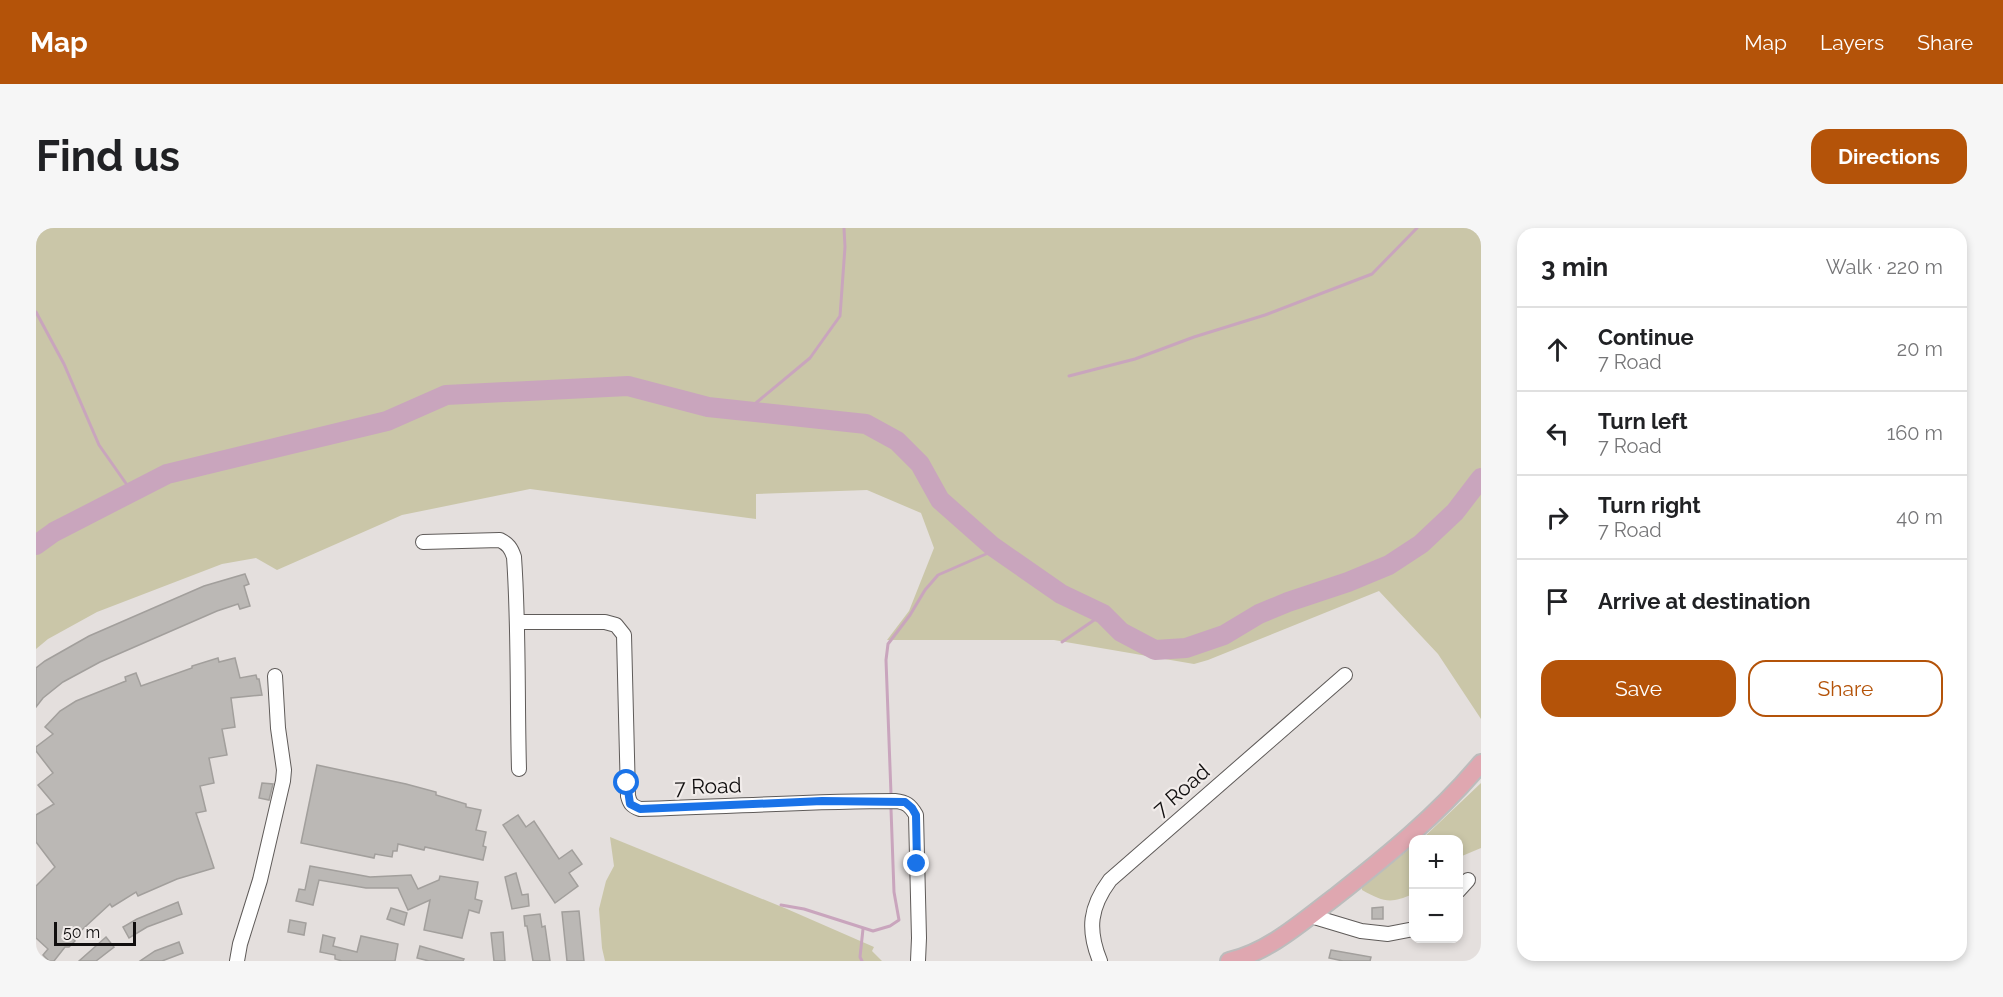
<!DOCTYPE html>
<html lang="en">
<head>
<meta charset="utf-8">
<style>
  :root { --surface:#fff; --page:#f6f6f6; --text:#202124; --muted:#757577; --line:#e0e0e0; --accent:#b45309 }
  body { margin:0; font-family:Raleway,sans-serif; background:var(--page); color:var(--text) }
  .controls { position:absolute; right:18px; bottom:18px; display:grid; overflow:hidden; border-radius:12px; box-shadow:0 3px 9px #0003 }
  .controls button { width:54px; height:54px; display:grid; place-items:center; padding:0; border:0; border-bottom:2px solid var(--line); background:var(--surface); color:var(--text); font:30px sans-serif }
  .scale { position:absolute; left:18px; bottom:15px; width:82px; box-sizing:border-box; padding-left:6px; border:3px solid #110f0f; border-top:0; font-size:16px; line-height:21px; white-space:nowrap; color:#110f0f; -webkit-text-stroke:4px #f1ecea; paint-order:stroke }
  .stop { position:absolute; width:18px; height:18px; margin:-14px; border:4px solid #1a73e8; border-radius:50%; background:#fff }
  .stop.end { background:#1a73e8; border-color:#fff; box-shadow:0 2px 6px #0008 }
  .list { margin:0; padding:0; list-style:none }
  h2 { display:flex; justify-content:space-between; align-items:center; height:78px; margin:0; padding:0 24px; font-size:26px }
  h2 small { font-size:20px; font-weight:400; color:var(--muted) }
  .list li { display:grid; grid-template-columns:39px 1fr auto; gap:18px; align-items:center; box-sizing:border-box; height:84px; padding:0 24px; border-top:2px solid var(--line) }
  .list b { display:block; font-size:22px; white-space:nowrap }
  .list p { margin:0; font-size:20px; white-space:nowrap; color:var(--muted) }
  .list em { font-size:20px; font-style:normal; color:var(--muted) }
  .actions { display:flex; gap:12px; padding:18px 24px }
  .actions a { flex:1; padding:14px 0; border:2px solid var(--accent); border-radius:18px; text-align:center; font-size:21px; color:var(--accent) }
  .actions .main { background:var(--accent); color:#fff }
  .icon { flex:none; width:33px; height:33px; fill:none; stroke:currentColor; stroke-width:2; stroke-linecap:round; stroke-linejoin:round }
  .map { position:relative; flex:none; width:1445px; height:733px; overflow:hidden; border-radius:18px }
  header { display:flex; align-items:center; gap:36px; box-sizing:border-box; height:84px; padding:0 30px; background:var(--accent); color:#fff }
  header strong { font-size:28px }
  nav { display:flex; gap:33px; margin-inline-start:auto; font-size:21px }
  .intro { display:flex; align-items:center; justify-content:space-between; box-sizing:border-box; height:144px; padding:0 36px }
  h1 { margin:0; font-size:42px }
  .button { padding:15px 27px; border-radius:18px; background:var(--accent); color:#fff; font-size:21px; font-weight:700 }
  main { display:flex; gap:36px; padding:0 36px }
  aside { flex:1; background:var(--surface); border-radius:18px; box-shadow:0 3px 9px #0003 }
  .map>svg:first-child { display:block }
</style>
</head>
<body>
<header>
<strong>Map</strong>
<nav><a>Map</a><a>Layers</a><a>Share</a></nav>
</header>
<div class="intro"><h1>Find us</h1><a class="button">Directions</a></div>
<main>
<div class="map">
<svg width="1445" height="733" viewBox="0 0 1445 733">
  <rect width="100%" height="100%" fill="#e4dfdd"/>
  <g fill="#cac6a8">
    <path d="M0 0H1445V491L1402 426 1343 363 1172 432 1158 436 1018 412H851L873 383 898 320 885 285 831 262 720 266V291L494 261 366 287 241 342 220 330 186 336 61 384 12 411 0 421Z"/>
    <path d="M1445 555V620L1426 628 1423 637 1422 612 1386 611Z"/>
    <path d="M574 609 751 681 838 719 836 723 846 733H569L566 720 563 681 570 653 578 638Z"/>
    <path d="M1377 618V666C1354 676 1348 674 1326 662V659Z"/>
  </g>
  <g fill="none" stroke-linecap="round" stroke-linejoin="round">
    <g stroke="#c9a5bd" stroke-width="3">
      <path d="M0 84 28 136 63 217 96 264"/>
      <path d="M1033 148 1099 131 1158 109 1229 87 1336 46 1381 0"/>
      <path d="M709 184 774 130 804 88 809 19 808 0"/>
      <path d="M1026 414 1067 386"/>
      <path d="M855 566 850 432 852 416 874 387 889 362 902 347 950 326 956 318"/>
      <path d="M745 677 768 681 837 703 854 698 863 692 858 664 855 581"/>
      <path d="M826 733 824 729 827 701"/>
    </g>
    <path stroke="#c9a5bd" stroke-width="20" d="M0 317 18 304 131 246 351 193 410 167 592 158 672 179 830 196 861 213 884 236 904 272 956 318 1025 366 1067 386 1085 404 1119 422 1150 420 1188 407 1223 386 1252 374 1312 354 1353 337 1385 316 1419 284 1445 250"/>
  </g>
  <g fill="#bbb8b5" stroke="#a29f9c" stroke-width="1.5">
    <path d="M209 346 213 356 208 358 214 378 204 381 202 376 181 383 64 434 27 454 7 470 0 479V440L9 433 53 408 168 358Z"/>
    <path d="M182 430 183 434 199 430 204 450 220 447 221 451H223L226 467 195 470 199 499 186 501 191 527 173 530 178 555 164 558 170 583 160 585 178 640 141 651 102 668 100 664 76 679 74 676 37 710 39 713 33 719H29L18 733H13L7 727 12 721 0 710V658L19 639 0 614V587L18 576 2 557 17 545 0 523V519L17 506 9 499 24 483 40 473 90 453 89 449 100 445 105 458 156 440V438Z"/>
    <path d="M281 537 370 556 400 564V567L430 576V579L445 582 440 602 450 604 447 618 450 619 447 632 389 619 388 622 362 616 361 623H357L356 629 339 626 338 630 265 615Z"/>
    <path d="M226 555 237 556 233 572 223 570Z"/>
    <path d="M482 587 490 599 498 593 523 631 536 622 546 636 533 645 542 658 519 675 467 597Z"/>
    <path d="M274 638 334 649 375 647 382 661 403 652 404 648 442 654 439 671 446 673 443 685 433 682 426 710 388 702 394 672 372 682 362 660H330L283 652 277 677 260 673 263 661 269 662Z"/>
    <path d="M480 645 486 667 492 666 493 678 476 681 469 649Z"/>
    <path d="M142 674 146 686 111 699 93 710 87 699 101 691Z"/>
    <path d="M1347 679V691H1336V680Z"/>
    <path d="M355 680 371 685 368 697 351 691Z"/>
    <path d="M543 683 548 733H531L526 684Z"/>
    <path d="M504 686 506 699 509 698 514 733H497L491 698H489L488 688Z"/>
    <path d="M254 692 270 695 268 707 252 704Z"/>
    <path d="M467 704 469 733H458L455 705Z"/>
    <path d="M287 707 299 710 297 718 321 724 325 708 362 716 359 733H306L299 731V727L284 724Z"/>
    <path d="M70 709 78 719 60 733H43Z"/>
    <path d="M143 714 147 725 126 733H104L119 723Z"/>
    <path d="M384 718 428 731 427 733H393L381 730Z"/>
    <path d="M1295 722 1335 729 1334 733H1307L1293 730Z"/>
  </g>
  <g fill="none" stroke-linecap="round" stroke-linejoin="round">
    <defs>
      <g id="minor">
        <path d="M387 314 464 312C472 316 475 320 478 329 483 399 481 470 483 541"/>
        <path d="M482 394H569L580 397 588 407 592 568C594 576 596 578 604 581 689 579 774 573 859 573 870 574 874 577 880 587L883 710 882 733"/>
        <path d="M1422 663 1432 652"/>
        <path d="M1275 688 1325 703 1352 706 1378 701"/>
        <path d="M201 733 204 716 224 652 247 553 248 542 242 500 239 448"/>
        <path d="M1064 733C1051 701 1054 679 1074 652L1309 447"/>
      </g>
      <path id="major" d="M1193 733C1233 724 1267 693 1299 669 1351 628 1403 586 1445 535"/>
    </defs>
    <use href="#minor" stroke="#5f5b59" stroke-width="16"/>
    <use href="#major" stroke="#bcbcbc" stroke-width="20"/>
    <use href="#minor" stroke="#fff" stroke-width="14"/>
    <use href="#major" stroke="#dfa7b0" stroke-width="16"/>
  </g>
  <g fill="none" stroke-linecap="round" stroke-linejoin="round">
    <path stroke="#1a73e8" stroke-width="8" d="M591 555 594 576 604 581 786 573 869 574 876 580 880 587 881 636"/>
  </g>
  <g text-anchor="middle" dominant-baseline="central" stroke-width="4.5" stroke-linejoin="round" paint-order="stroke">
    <g font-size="21" fill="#110f0f" stroke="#f1ecea">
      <text transform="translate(672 558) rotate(-2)">7 Road</text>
      <text transform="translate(1145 562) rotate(-41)">7 Road</text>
    </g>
  </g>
</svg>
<div class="controls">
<button>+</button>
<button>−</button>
</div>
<div class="scale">50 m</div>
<div class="stop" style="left:591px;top:555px"></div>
<div class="stop end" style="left:881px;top:636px"></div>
</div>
<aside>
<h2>3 min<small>Walk · 220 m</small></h2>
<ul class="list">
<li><svg class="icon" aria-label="ahead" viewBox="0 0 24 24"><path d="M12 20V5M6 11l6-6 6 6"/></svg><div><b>Continue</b><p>7 Road</p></div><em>20 m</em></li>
<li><svg class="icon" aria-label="left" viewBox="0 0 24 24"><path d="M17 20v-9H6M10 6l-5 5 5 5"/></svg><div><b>Turn left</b><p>7 Road</p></div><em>160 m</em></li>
<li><svg class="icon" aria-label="right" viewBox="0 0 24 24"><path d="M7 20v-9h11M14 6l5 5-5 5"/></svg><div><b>Turn right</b><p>7 Road</p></div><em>40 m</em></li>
<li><svg class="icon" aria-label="arrive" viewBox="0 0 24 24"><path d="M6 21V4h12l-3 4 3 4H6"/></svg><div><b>Arrive at destination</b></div></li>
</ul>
<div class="actions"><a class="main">Save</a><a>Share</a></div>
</aside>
</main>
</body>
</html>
